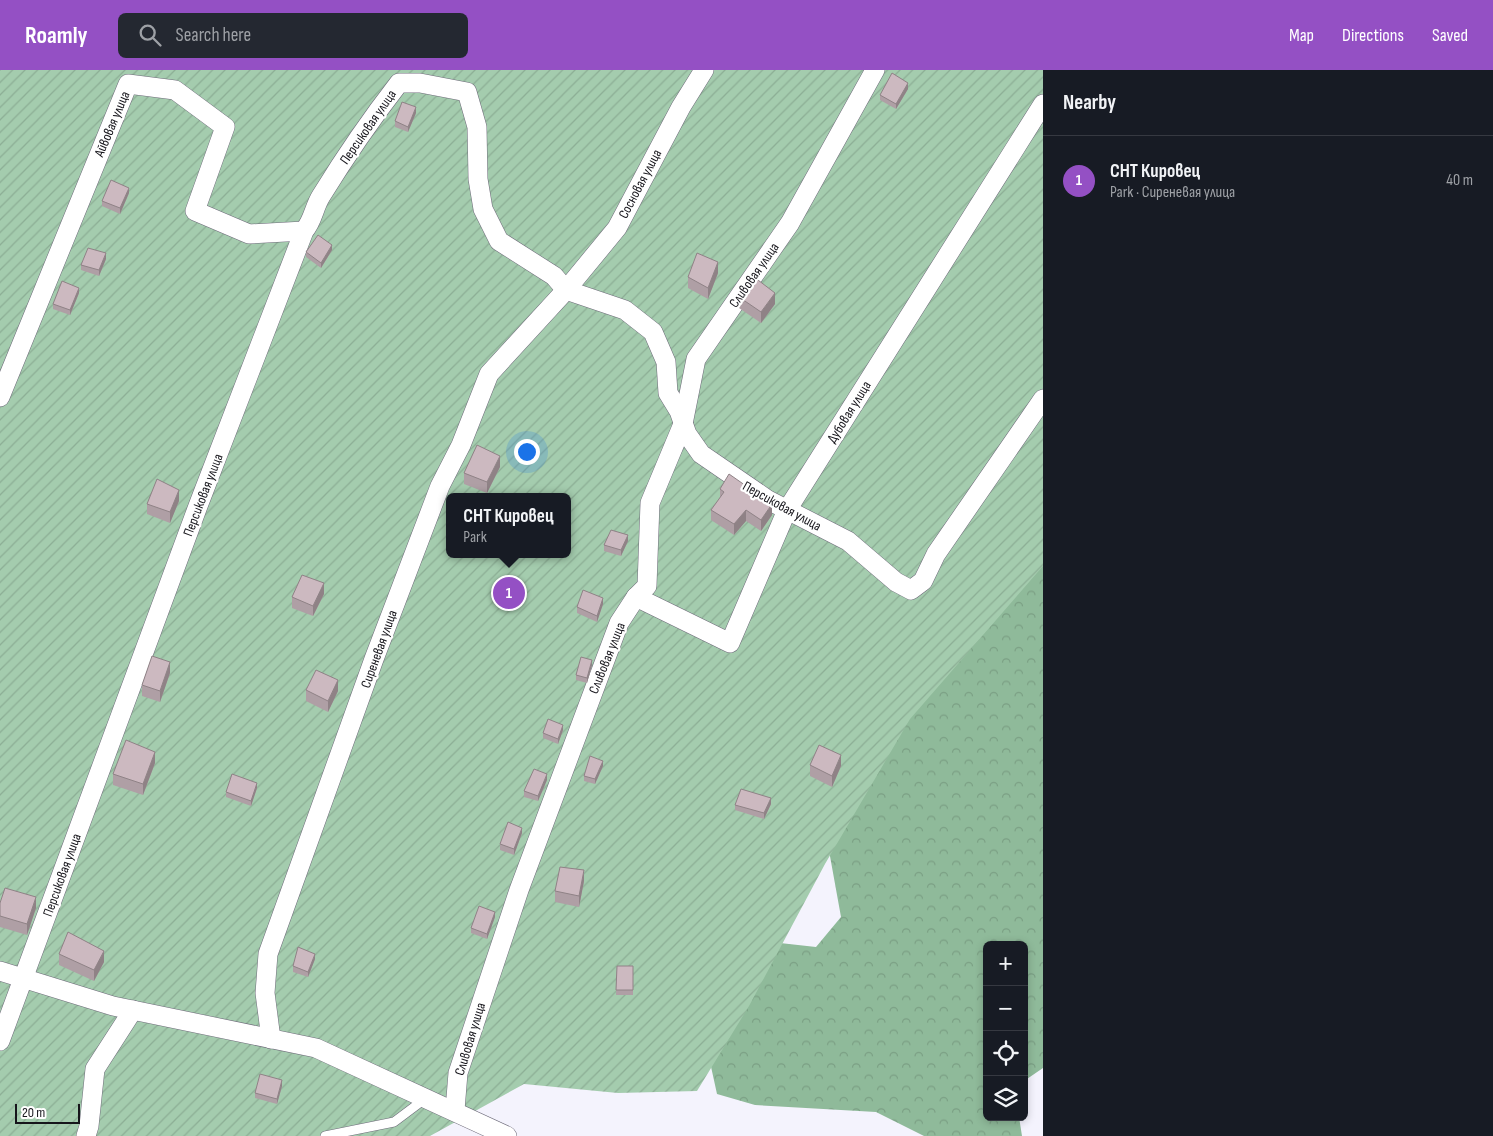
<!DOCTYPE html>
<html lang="en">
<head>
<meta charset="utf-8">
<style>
  :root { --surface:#171b24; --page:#242831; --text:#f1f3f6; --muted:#9ea1a6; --line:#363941; --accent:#9450c4 }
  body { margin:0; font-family:"Sofia Sans Condensed",sans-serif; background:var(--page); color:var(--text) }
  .controls { position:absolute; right:15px; bottom:15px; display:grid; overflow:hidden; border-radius:8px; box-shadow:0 2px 8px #0003 }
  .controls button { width:45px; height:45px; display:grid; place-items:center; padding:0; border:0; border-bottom:1px solid var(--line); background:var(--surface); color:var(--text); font:25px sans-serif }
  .scale { position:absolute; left:15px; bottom:12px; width:65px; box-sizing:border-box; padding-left:5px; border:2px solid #16151b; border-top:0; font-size:14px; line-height:18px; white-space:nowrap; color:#16151b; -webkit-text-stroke:4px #fff; paint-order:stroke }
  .you { position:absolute; left:526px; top:381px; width:18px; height:18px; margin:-12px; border:4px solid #fff; border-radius:50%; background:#1a73e8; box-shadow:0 0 0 8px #1a73e833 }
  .badge { display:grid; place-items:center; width:32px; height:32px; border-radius:50%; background:var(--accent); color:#fff; font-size:16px; font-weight:700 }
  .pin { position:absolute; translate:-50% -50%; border:2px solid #fff; box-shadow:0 1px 5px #0006 }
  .popup { position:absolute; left:446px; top:423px; width:125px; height:65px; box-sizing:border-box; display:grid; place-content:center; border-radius:8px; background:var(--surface); filter:drop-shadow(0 1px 4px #0005); font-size:16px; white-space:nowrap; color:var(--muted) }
  .popup b { font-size:19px; color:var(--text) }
  .popup::after { content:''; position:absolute; left:50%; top:100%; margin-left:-10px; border:10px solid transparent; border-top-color:var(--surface) }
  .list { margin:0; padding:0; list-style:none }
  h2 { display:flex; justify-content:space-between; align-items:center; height:65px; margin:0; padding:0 20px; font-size:21px }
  h2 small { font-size:16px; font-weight:400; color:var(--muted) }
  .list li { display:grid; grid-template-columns:32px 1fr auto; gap:15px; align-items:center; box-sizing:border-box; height:90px; padding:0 20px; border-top:1px solid var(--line) }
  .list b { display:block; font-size:19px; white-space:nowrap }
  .list p { margin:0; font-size:16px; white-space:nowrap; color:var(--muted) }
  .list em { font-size:16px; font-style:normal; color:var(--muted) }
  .icon { flex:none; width:28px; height:28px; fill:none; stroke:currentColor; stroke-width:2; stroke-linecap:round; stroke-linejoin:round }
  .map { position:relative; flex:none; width:1043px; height:1066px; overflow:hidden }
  header { display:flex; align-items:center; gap:30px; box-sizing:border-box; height:70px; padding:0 25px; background:var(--accent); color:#fff }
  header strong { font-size:24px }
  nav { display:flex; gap:28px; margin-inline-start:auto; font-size:18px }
  .search { width:350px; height:45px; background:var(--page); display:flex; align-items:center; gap:12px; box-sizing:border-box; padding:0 18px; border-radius:8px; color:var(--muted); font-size:19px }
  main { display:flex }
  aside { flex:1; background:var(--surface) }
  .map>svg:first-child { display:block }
</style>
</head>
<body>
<header>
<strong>Roamly</strong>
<div class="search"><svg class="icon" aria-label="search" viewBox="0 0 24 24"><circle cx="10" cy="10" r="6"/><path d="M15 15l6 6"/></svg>Search here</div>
<nav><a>Map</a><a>Directions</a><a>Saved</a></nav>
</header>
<main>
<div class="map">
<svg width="1043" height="1066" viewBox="0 0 1043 1066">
  <defs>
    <pattern id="forest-crowns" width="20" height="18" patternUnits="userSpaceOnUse" patternTransform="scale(1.25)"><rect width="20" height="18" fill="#8fba9a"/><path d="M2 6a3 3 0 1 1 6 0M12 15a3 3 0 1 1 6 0" fill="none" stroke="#7b9f84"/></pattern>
    <pattern id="garden-furrows" width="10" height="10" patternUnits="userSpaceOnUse" patternTransform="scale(1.25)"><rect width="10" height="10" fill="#a4ccae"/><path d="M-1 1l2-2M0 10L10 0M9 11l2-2" fill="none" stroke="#8cae95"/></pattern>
  </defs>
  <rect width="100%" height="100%" fill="#f4f3fd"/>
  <path fill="url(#forest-crowns)" d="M1043 462V998L1024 1011V875H987V1047H1019L1022 1066H924L876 1042 755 1035 717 1024 701 951 762 871 816 877 841 847 824 753Z"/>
  <path fill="url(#garden-furrows)" fill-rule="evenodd" d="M0 0H1043V496L910 649 825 794 749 936 697 1021 618 1023 524 1014 430 1066H0ZM450 427H568V484H450Z"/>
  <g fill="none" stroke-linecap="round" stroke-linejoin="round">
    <defs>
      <path id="lane" d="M325 1066 394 1052 426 1028"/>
      <g id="street">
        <path d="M0 327 128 14 175 20 225 57 195 141 249 164 304 161"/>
        <path d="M636 527 730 573 787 440 1043 34"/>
        <path d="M0 901 113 936 316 978 507 1066"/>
        <path d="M271 969 265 923 268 884 374 589 440 416 461 375 489 304 566 220 617 158 681 37 704 0"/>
        <path d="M0 971 198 436 304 161C313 151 314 137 321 126 345 87 371 49 399 13H420L467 22 477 57 478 109 483 139 499 171 554 206 566 220 625 240 653 262 666 292 668 323 679 341 687 364 701 384 768 430 848 471 896 512 911 520 923 511 936 484 1043 329"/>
        <path d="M455 1040 458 1003 519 820 619 553 636 527 647 516 650 433 683 354 696 289 790 153 875 0"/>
        <path d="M86 1066 89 1056 95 999 133 940"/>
      </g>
    </defs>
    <use href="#lane" stroke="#6e6b7a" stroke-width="10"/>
    <use href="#street" stroke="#6e6b7a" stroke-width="20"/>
    <use href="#lane" stroke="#fff" stroke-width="9"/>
    <use href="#street" stroke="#fff" stroke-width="19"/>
  </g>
  <g fill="#af9fa5">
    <path d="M908 19 896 39 880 30V25Z"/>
    <path d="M416 43 408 62 395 57V51Z"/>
    <path d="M129 123 120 144 102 136V131Z"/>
    <path d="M332 180 321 198 306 187V182Z"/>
    <path d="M106 189 99 206 81 200V195Z"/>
    <path d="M718 203 708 229 688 218V207Z"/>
    <path d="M79 223 70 245 53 239V234Z"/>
    <path d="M739 227 775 234 761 253 739 238Z"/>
    <path d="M500 397 487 423 464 414V403Z"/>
    <path d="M720 419 772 445 761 461 746 451 734 465 711 450V440L720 428Z"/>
    <path d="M179 431 170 453 147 444V434Z"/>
    <path d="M628 471 621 486 604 481V475Z"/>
    <path d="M324 524 313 546 292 538V527Z"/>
    <path d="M603 534 597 552 577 543V537Z"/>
    <path d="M592 595 587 613 576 610V605Z"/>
    <path d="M170 603 160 632 142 626V615Z"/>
    <path d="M306 620 338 621 328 642 306 631Z"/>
    <path d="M563 660 558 674 543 668V663Z"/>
    <path d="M155 693 143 725 113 715V704Z"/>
    <path d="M810 695 841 696 832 717 810 706Z"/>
    <path d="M603 696 595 714 584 711V706Z"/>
    <path d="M547 710 538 731 524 727V721Z"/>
    <path d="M257 718 251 736 226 727V722Z"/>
    <path d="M771 734 764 749 735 740V735Z"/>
    <path d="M522 763 514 785 500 780V774Z"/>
    <path d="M584 811 579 837 555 832V821Z"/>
    <path d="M0 833 36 838 27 865 0 857Z"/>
    <path d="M495 847 487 869 471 863V858Z"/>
    <path d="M59 884 104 892 94 911 59 895Z"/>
    <path d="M315 889 308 907 293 902V896Z"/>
    <path d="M617 896H633V925H616Z"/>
    <path d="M282 1016 277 1034 255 1028V1023Z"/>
  </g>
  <g fill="#8f8286">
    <path d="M908 13V19L896 39V34Z"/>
    <path d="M416 37V43L408 62V57Z"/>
    <path d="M129 118V123L120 144V138Z"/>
    <path d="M332 175V180L321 198V193Z"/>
    <path d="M106 183V189L99 206V200Z"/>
    <path d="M718 192V203L708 229V218Z"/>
    <path d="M79 218V223L70 245V240Z"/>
    <path d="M775 223V234L761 253V242Z"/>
    <path d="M500 386V397L487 423V412Z"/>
    <path d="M179 420V431L170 453V442Z"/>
    <path d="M772 434V445L761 461V450Z"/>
    <path d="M746 440V451L734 465V454Z"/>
    <path d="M628 465V471L621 486V480Z"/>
    <path d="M324 513V524L313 546V536Z"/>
    <path d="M603 528V534L597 552V546Z"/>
    <path d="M592 590V595L587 613V608Z"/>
    <path d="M170 592V603L160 632V621Z"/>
    <path d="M338 610V621L328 642V631Z"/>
    <path d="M563 655V660L558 674V669Z"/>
    <path d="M155 682V693L143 725V714Z"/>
    <path d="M841 685V696L832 717V706Z"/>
    <path d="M603 691V696L595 714V709Z"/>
    <path d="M547 704V710L538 731V726Z"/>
    <path d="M257 713V718L251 736V731Z"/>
    <path d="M771 728V734L764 749V743Z"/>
    <path d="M522 758V763L514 785V779Z"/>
    <path d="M584 800V811L579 837V826Z"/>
    <path d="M36 827V838L27 865V854Z"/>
    <path d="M495 842V847L487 869V864Z"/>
    <path d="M104 881V892L94 911V900Z"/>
    <path d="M315 884V889L308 907V902Z"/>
    <path d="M282 1010V1016L277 1034V1029Z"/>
  </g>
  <g fill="#ccb9c0" stroke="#8f8286">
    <path d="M892 3 908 13 896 34 880 25Z"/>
    <path d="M402 32 416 37 408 57 395 51Z"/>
    <path d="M111 110 129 118 120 138 102 131Z"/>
    <path d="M318 165 332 175 321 193 306 182Z"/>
    <path d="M88 178 106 183 99 200 81 195Z"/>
    <path d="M697 183 718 192 708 218 688 207Z"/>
    <path d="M754 207 775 223 761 242 739 227Z"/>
    <path d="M62 211 79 218 70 240 53 234Z"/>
    <path d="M477 375 500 386 487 412 464 403Z"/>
    <path d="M729 404 772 434 761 450 746 440 734 454 711 440 724 422 720 419Z"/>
    <path d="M157 409 179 420 170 442 147 434Z"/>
    <path d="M611 460 628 465 621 480 604 475Z"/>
    <path d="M302 505 324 513 313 536 292 527Z"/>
    <path d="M583 520 603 528 597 546 577 537Z"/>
    <path d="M152 586 170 592 160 621 142 615Z"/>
    <path d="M581 587 592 590 587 608 576 605Z"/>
    <path d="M316 600 338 610 328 631 306 620Z"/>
    <path d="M548 649 563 655 558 669 543 663Z"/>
    <path d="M126 670 155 682 143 714 113 704Z"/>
    <path d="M819 675 841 685 832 706 810 695Z"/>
    <path d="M590 686 603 691 595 709 584 706Z"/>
    <path d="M534 699 547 704 538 726 524 721Z"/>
    <path d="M232 704 257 713 251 731 226 722Z"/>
    <path d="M741 719 771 728 764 743 735 735Z"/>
    <path d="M508 752 522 758 514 779 500 774Z"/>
    <path d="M560 797 584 800 579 826 555 821Z"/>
    <path d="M5 818 36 827 27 854 0 846V833Z"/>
    <path d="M479 836 495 842 487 864 471 858Z"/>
    <path d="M68 862 104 881 94 900 59 884Z"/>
    <path d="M298 877 315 884 308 902 293 896Z"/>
    <path d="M617 896H633V920H616Z"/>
    <path d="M260 1004 282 1010 277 1029 255 1023Z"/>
  </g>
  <g text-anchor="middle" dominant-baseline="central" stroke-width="4.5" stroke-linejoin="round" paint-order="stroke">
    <g font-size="14" fill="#16151b" stroke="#fff">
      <text transform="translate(112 54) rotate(-67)">Айвовая улица</text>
      <text transform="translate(368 57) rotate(-55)">Персиковая улица</text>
      <text transform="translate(640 114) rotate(-62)">Сосновая улица</text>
      <text transform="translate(754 205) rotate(-55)">Сливовая улица</text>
      <text transform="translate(849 342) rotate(-58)">Дубовая улица</text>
      <text transform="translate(203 425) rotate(-69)">Персиковая улица</text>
      <text transform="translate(782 436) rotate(29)">Персиковая улица</text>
      <text transform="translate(379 579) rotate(-70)">Сиреневая улица</text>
      <text transform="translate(607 588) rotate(-68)">Сливовая улица</text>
      <text transform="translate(62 805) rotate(-70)">Персиковая улица</text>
      <text transform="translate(470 969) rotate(-73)">Сливовая улица</text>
    </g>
  </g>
</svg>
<div class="controls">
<button>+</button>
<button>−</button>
<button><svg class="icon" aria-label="locate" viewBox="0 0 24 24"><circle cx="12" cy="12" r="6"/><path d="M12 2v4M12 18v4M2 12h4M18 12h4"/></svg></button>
<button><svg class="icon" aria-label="layers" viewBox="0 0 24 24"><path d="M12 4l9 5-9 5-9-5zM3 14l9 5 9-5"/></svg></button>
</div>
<div class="scale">20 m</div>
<div class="you"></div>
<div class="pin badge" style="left:509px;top:523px">1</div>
<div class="popup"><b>СНТ Кировец</b>Park</div>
</div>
<aside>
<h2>Nearby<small></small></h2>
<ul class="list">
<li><span class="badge">1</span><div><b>СНТ Кировец</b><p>Park · Сиреневая улица</p></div><em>40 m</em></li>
</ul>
</aside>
</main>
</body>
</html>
